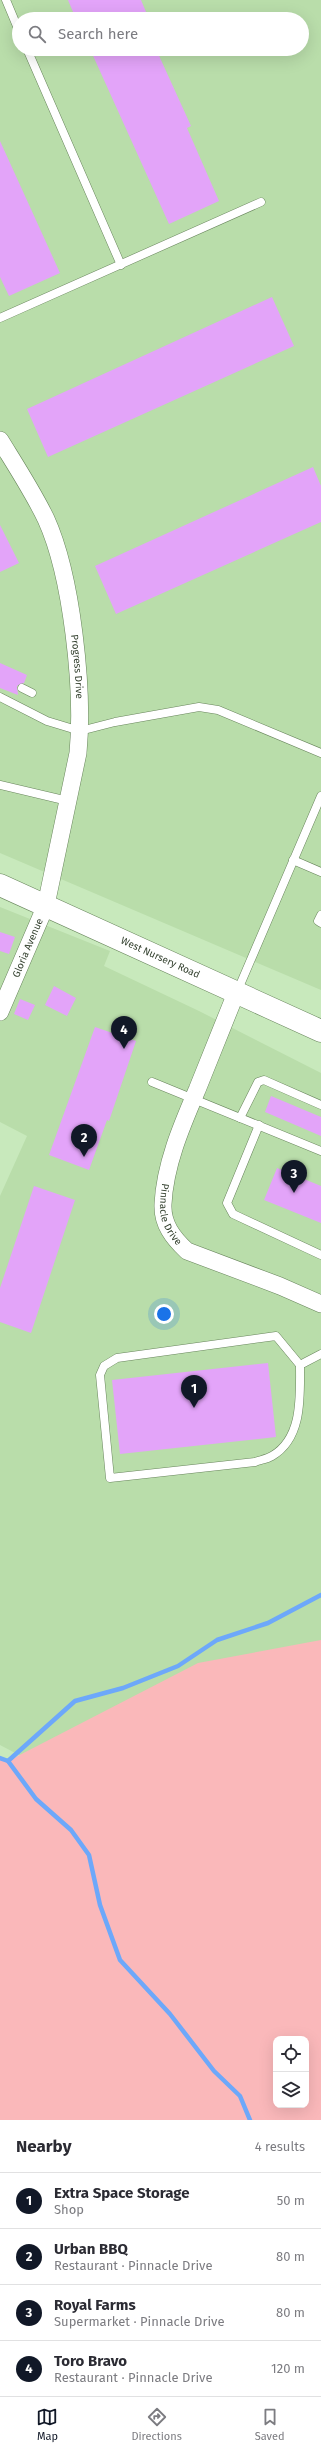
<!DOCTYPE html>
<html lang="en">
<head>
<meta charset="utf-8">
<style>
  :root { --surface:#fff; --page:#f2f2f3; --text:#2b2b33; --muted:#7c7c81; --line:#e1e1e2; --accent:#111827 }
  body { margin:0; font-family:"Fira Sans",sans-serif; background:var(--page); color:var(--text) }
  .controls { position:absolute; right:12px; bottom:12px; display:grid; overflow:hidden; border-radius:8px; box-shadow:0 4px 16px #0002 }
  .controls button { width:36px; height:36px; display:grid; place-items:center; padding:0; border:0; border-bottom:1px solid var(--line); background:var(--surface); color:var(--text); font:20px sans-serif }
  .you { position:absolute; left:164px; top:1314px; width:14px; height:14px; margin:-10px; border:3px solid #fff; border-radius:50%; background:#1a73e8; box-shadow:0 0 0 6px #1a73e833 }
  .badge { display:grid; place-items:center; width:26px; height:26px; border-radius:50%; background:var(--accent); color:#fff; font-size:13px; font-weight:700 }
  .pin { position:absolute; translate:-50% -33px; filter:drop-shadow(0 1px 2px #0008) }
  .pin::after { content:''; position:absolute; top:21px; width:14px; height:12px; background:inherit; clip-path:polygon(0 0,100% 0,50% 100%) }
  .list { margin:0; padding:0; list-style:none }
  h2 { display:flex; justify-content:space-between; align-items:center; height:52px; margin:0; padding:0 16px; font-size:17px }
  h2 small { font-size:13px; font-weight:400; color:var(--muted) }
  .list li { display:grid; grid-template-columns:26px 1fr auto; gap:12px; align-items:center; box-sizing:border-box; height:56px; padding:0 16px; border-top:1px solid var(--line) }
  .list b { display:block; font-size:15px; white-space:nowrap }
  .list p { margin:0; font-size:13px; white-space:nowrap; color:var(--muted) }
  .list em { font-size:13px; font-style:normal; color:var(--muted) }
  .icon { flex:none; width:22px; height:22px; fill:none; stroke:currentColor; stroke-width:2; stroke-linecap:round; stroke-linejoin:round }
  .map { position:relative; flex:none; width:321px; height:2120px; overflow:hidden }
  .search { position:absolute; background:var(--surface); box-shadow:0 4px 16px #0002; left:12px; right:12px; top:12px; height:44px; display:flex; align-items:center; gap:10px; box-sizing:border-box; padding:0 14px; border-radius:22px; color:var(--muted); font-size:15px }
  .sheet { height:276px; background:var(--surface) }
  nav { display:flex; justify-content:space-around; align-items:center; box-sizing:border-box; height:56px; border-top:1px solid var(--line); background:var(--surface); font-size:11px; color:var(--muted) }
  nav a { display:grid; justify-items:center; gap:2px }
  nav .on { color:var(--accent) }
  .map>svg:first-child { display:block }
</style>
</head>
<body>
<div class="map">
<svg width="321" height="2120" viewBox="0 0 321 2120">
  <rect width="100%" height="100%" fill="#c8e9bc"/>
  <g fill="#b9ddaa" fill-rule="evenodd">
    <path d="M0 0H321V990L0 853ZM19 19H302V49H19Z"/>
    <path d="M0 907 110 951 104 966 199 1011 321 1073V1678L38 1765 0 1745V1196L27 1136 0 1122Z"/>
  </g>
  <path fill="#fab8ba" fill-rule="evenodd" d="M321 1640V2120H0V1757L8 1761 198 1663ZM276 2039H306V2105H276Z"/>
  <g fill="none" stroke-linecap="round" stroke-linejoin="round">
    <g stroke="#6da8fa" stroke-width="4.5">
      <path d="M0 1758 8 1761 36 1799 71 1830 89 1855 100 1905 120 1960 170 2014 214 2071 240 2096 250 2120"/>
      <path d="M8 1761 75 1701 123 1688 178 1666 217 1640 268 1623 321 1595"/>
    </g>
  </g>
  <g fill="#e3a4f9">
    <path d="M68 0H141L149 19H76Z"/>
    <path d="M90 49H156L191 126 187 128 219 201 169 224Z"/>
    <path d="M0 141 60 273 9 296 0 277Z"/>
    <path d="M272 297 294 346 48 457 27 409Z"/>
    <path d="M313 467 321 486V522L116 614 95 566Z"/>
    <path d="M0 525 19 563 0 572Z"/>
    <path d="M0 663 27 675 24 683 17 686 18 695 0 688Z"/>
    <path d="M0 932 15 937 9 954 0 951Z"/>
    <path d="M54 986 76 998 67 1016 45 1005Z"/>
    <path d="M20 999 35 1005 28 1020 14 1014Z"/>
    <path d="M95 1027 136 1041 109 1121 107 1120 89 1170 49 1155Z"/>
    <path d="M271 1096 321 1117V1136L265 1112Z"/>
    <path d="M277 1168 321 1186V1223L264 1200Z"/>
    <path d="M34 1186 75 1200 31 1333 0 1322V1288Z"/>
    <path d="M268 1363 276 1437 120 1454 112 1380Z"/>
  </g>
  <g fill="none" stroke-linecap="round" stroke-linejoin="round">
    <defs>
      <g id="lane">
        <path d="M6 0 19 31"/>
        <path d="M27 49 121 265"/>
        <path d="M0 318 261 202"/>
        <path d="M22 688 32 693"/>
        <path d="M0 697 47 721 80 731 115 722 199 707 218 710 321 753"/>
        <path d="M0 785 68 801"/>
        <path d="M293 860 321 872"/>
        <path d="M321 915 318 921 321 923"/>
        <path d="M237 992 321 796"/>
        <path d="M152 1082 321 1151"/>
        <path d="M240 1118 258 1082 264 1080 321 1105"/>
        <path d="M259 1125 227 1203 233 1214 321 1255"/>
        <path d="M276 1336 300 1365C300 1396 303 1438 272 1456 267 1459 260 1460 255 1462L110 1478 100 1375 104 1366 117 1358Z"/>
        <path d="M300 1365 321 1354"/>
      </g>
      <g id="street">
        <path id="s1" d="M0 440C16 466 33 492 46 519 72 576 84 690 78 753L46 905 0 1012"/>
        <path id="s2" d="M236 993C223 1025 210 1057 197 1090 182 1125 165 1164 163 1204 162 1224 173 1238 187 1251L280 1286 321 1304"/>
      </g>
      <g id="secondary">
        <path id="s3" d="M0 885 321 1031"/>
      </g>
    </defs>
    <use href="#lane" stroke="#68855c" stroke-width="9"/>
    <use href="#street" stroke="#68855c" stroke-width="18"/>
    <use href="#secondary" stroke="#68855c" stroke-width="23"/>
    <use href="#lane" stroke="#fff" stroke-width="8"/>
    <use href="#street" stroke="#fff" stroke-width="17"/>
    <use href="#secondary" stroke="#fff" stroke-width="22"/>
  </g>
  <g text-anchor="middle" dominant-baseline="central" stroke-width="4" stroke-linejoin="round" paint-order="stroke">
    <g font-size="10" fill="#33402e" stroke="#fefefe">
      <text stroke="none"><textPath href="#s1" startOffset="243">Progress Drive</textPath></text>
      <text transform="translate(28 948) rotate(-67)">Gloria Avenue</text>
      <text stroke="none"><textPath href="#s3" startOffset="176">West Nursery Road</textPath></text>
      <text stroke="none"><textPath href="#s2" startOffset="236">Pinnacle Drive</textPath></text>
    </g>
  </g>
</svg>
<div class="controls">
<button><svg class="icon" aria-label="locate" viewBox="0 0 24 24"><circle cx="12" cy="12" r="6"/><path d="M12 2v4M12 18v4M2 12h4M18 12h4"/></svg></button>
<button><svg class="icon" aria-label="layers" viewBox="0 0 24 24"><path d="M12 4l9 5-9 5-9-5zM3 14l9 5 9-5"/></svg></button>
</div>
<div class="you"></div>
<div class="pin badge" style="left:194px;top:1408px">1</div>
<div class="pin badge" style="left:84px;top:1157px">2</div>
<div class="pin badge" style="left:294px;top:1193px">3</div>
<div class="pin badge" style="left:124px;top:1049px">4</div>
<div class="search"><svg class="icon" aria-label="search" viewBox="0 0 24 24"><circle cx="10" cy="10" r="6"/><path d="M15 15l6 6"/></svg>Search here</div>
</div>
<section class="sheet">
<h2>Nearby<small>4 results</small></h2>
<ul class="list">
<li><span class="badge">1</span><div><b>Extra Space Storage</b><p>Shop</p></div><em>50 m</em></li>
<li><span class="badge">2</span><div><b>Urban BBQ</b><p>Restaurant · Pinnacle Drive</p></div><em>80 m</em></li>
<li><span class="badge">3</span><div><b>Royal Farms</b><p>Supermarket · Pinnacle Drive</p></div><em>80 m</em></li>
<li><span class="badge">4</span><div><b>Toro Bravo</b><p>Restaurant · Pinnacle Drive</p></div><em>120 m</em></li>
</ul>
</section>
<nav>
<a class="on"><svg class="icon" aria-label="map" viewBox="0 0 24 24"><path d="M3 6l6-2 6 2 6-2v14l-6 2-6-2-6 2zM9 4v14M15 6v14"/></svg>Map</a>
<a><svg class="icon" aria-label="directions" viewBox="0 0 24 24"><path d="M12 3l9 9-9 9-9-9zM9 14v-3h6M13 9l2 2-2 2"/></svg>Directions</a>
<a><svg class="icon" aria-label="saved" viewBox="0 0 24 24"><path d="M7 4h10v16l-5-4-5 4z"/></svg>Saved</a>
</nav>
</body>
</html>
